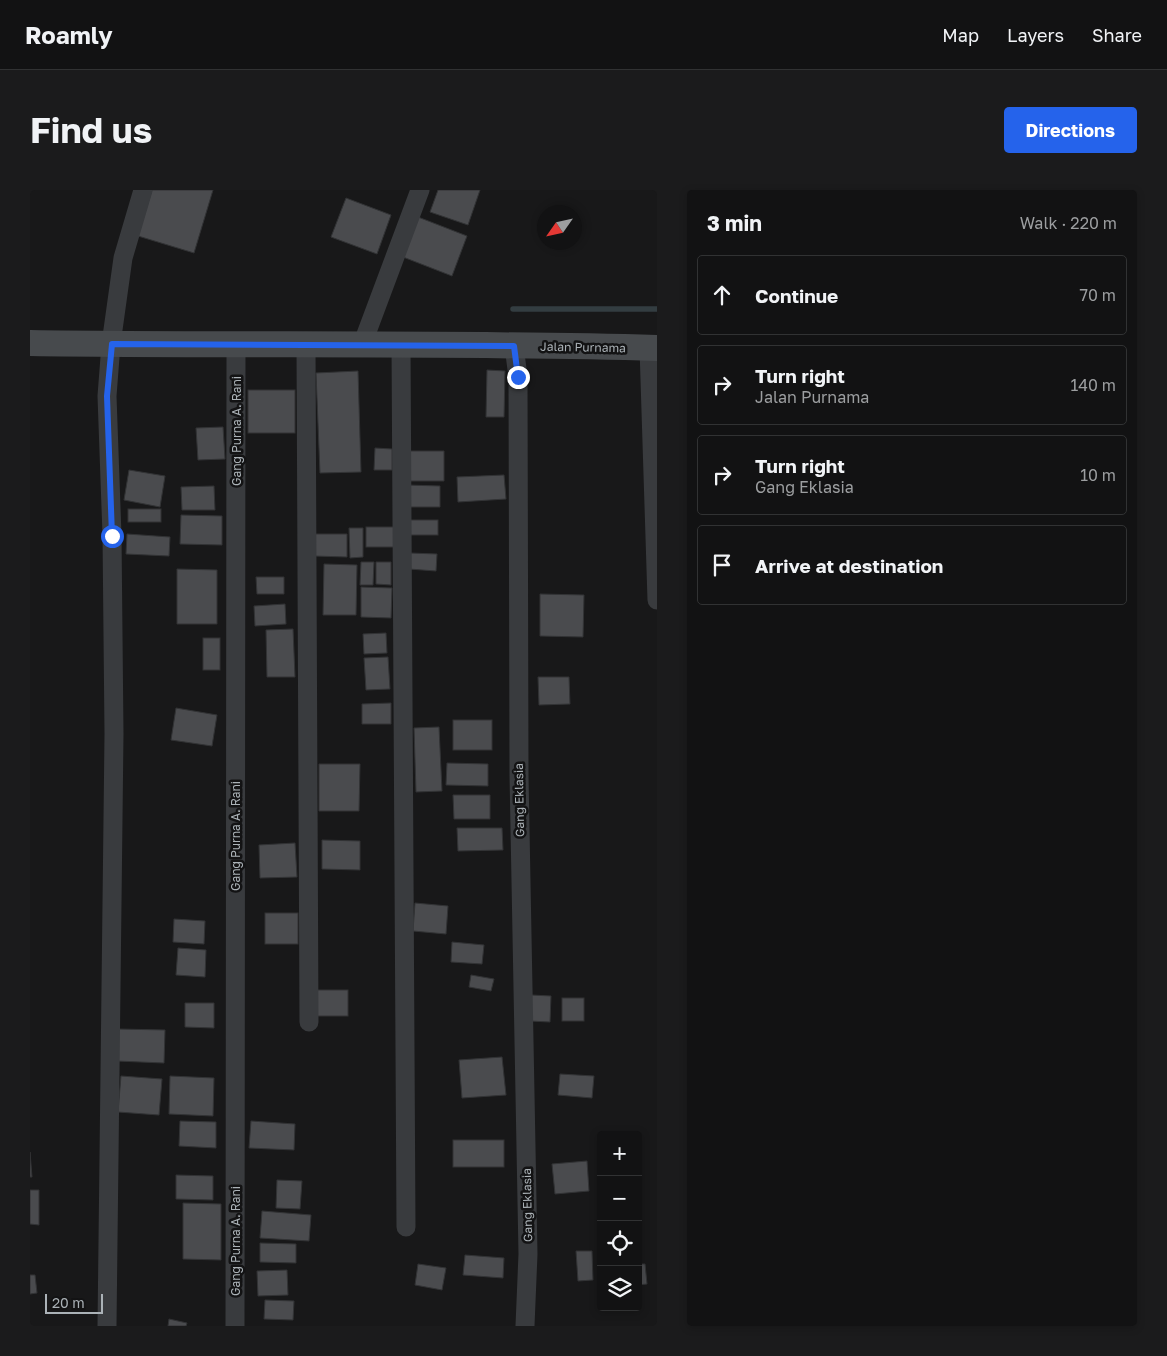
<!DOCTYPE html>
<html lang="en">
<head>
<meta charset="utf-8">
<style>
  :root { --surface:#121213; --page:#1b1b1c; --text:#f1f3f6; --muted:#9c9ea0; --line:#313233; --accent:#2563eb }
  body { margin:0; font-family:"Golos Text",sans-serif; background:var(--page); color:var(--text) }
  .controls { position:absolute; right:15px; bottom:15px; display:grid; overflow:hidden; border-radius:5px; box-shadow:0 2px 8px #0003 }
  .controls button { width:45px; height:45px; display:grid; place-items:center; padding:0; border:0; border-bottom:1px solid var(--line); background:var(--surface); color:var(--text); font:25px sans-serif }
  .compass { position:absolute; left:507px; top:15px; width:45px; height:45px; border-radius:50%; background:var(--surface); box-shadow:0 2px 8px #0003; rotate:236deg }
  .scale { position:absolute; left:15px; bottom:12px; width:58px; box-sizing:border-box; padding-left:5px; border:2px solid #abb2b7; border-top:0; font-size:14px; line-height:18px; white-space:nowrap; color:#abb2b7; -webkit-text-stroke:4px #131314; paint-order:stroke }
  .stop { position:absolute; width:15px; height:15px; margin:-11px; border:4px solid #2563eb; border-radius:50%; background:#fff }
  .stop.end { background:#2563eb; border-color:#fff; box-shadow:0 1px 5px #0008 }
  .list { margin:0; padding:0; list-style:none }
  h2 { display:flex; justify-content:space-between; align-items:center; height:65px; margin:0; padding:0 20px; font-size:21px }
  h2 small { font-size:16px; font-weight:400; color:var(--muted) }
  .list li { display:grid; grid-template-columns:32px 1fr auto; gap:15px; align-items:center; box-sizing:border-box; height:80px; margin:0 10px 10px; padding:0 10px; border:1px solid var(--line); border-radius:5px }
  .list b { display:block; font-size:19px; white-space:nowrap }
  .list p { margin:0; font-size:16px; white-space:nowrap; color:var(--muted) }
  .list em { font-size:16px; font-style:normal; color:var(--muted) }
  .icon { flex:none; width:28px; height:28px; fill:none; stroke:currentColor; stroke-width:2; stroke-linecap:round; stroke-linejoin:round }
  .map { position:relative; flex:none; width:627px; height:1136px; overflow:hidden; border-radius:5px }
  header { display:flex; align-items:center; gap:30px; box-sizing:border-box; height:70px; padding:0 25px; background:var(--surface); border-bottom:1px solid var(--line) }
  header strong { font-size:24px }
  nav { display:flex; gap:28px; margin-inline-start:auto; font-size:18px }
  .intro { display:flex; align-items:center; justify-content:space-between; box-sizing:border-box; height:120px; padding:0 30px }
  h1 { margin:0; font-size:35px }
  .button { padding:12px 22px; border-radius:5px; background:var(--accent); color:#fff; font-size:18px; font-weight:700 }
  main { display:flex; gap:30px; padding:0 30px }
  aside { flex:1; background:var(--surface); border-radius:5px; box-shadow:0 2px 8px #0003 }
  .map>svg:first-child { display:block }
</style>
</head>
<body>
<header>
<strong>Roamly</strong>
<nav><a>Map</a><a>Layers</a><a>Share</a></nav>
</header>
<div class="intro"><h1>Find us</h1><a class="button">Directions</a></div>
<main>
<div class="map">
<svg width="627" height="1136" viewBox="0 0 627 1136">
  <rect width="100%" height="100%" fill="#181819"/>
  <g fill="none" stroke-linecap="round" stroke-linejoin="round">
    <path stroke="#333d41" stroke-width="5.5" d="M483 119H627"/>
  </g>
  <g fill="#4a4b4e" stroke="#323335">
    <path d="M122 0H183L164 63 108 46Z"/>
    <path d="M408 0H450L438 35 400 22Z"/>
    <path d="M316 8 361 25 347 64 301 47Z"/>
    <path d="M388 27 437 46 422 86 373 67Z"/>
    <path d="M457 180 475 181 474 227H456Z"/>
    <path d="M328 181 331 282 290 283 286 183Z"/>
    <rect x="218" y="200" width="47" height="43"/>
    <path d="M193 237 195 269 168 270 166 238Z"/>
    <path d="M345 258 362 259V280H344Z"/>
    <path d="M377 261H414V291H378Z"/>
    <path d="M99 280 135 286 130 317 94 310Z"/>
    <path d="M474 285 476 309 428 312 427 287Z"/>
    <path d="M376 295 410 296V317H375Z"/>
    <path d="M184 296 185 320H152L151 297Z"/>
    <rect x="98" y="319" width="33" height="13"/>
    <path d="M151 325 192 326V355L150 354Z"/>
    <rect x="376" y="330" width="32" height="15"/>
    <rect x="336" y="337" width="31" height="20"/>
    <path d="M319 338H333V367L320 368Z"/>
    <path d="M97 344 140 347 139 366 96 364Z"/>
    <path d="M284 344H317V367L284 366Z"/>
    <path d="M380 363 407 364 406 381 379 379Z"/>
    <path d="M331 372H344L343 395H330Z"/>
    <path d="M346 372H361V395L346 394Z"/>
    <path d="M294 374 327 375 326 425H293Z"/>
    <path d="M147 379 187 380V434H147Z"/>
    <path d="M226 387H254V404H227Z"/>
    <path d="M331 397 362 398 361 428 331 427Z"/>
    <path d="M510 404 554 405 553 447 510 446Z"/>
    <path d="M255 414 256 434 225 436 224 416Z"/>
    <path d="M263 439 265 487H237L236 440Z"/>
    <path d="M356 443 357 463 334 464 333 444Z"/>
    <rect x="173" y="448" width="17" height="32"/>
    <path d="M358 467 360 499 336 500 334 468Z"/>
    <path d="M508 487H539L540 514 509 515Z"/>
    <path d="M361 513V534H332V514Z"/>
    <path d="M146 518 187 525 182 556 141 550Z"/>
    <rect x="423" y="530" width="39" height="30"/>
    <path d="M409 537 412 601 386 602 384 538Z"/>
    <path d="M417 573 458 574V596L416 595Z"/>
    <path d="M289 574H330L329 621H289Z"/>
    <path d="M423 605H460V629H424Z"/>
    <path d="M427 638H472L473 660 428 661Z"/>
    <path d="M292 650 330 651V680L292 679Z"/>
    <path d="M265 653 267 687 230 688 229 655Z"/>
    <path d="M385 713 418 716 416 744 383 741Z"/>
    <rect x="235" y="723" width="33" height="31"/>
    <path d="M144 729 175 731 174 754 143 752Z"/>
    <path d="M422 752 454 755 452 774 421 772Z"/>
    <path d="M148 758 176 760 175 787 146 785Z"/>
    <path d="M441 785 464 789 461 801 439 797Z"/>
    <rect x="283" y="800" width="35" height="26"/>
    <path d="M501 805 521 806 520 832 500 831Z"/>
    <rect x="532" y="808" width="22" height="23"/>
    <path d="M155 813H184V838L155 837Z"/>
    <path d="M88 839 135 840 134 873 87 871Z"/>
    <path d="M472 867 476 905 432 908 429 870Z"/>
    <path d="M530 884 564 886 562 908 528 905Z"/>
    <path d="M91 886 132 889 129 925 88 922Z"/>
    <path d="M140 886 184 888 183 926 139 924Z"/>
    <path d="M150 931 186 932V958L149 956Z"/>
    <path d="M221 931 265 934 264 960 219 958Z"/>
    <rect x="423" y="950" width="51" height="27"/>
    <path d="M0 962 2 987H0Z"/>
    <path d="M557 971 559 1001 525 1004 522 974Z"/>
    <path d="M146 985 183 986V1010L146 1009Z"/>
    <path d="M247 990 272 991 270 1019 246 1018Z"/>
    <path d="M0 1000H9V1035L0 1034Z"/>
    <path d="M153 1013 191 1014V1070L153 1069Z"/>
    <path d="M232 1021 281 1025 279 1051 230 1048Z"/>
    <path d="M230 1053 266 1054V1073L230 1072Z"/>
    <path d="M546 1061H562L563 1090 548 1091Z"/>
    <path d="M435 1065 474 1068 473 1088 433 1085Z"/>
    <path d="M388 1074 416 1078 412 1100 385 1095Z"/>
    <path d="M608 1074H615L617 1094 608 1095Z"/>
    <path d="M257 1080 258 1105 228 1106 227 1081Z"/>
    <path d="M0 1085H5L7 1103 0 1104Z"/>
    <path d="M235 1110 264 1111 263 1130 234 1129Z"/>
    <path d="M139 1129 157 1133 156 1136H138Z"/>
  </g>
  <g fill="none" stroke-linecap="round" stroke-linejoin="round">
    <g stroke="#393b3e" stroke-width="19">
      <path d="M371 154 376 1037"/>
      <path d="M332 155 390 0"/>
      <path d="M276 156 279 832"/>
      <path d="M484 156 488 187 489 585 498 1064 495 1136"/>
      <path d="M619 158 627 410"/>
      <path d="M77 1136 84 544 82 345 77 206 81 154 93 68 113 0"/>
      <path d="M205 1136 206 156"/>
    </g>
    <path stroke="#474a4d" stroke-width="26" d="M0 153C209 156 418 152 627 158"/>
  </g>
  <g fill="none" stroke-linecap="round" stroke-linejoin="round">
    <path stroke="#2563eb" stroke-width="6" d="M82 346 77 206 82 154 484 156 488 187"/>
  </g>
  <g text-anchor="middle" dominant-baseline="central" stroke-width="5" stroke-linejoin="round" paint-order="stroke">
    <g font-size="12" fill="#abb2b7" stroke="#131314">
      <text transform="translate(553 157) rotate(1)">Jalan Purnama</text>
      <text transform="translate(206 241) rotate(-90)">Gang Purna A. Rani</text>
      <text transform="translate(489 610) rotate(-91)">Gang Eklasia</text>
      <text transform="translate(205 646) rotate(-90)">Gang Purna A. Rani</text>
      <text transform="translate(497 1015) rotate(-91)">Gang Eklasia</text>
      <text transform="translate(205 1051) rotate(-90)">Gang Purna A. Rani</text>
    </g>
  </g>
</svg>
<div class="controls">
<button>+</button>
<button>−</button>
<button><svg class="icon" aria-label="locate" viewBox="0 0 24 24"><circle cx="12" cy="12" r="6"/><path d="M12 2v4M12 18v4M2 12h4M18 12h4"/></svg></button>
<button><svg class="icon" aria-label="layers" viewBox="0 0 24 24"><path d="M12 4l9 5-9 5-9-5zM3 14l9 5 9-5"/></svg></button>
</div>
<svg class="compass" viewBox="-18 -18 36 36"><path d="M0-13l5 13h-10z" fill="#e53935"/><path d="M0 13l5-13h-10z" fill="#9c9ea0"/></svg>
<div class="scale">20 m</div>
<div class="stop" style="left:82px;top:346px"></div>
<div class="stop end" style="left:488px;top:187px"></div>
</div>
<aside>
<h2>3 min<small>Walk · 220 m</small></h2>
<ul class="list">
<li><svg class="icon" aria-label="ahead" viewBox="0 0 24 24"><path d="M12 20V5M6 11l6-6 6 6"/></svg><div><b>Continue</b></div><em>70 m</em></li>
<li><svg class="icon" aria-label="right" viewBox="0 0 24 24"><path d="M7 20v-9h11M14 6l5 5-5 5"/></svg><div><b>Turn right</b><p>Jalan Purnama</p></div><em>140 m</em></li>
<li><svg class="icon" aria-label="right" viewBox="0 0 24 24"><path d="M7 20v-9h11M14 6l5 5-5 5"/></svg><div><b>Turn right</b><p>Gang Eklasia</p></div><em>10 m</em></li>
<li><svg class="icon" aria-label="arrive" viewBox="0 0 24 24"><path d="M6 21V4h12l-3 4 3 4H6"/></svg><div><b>Arrive at destination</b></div></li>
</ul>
</aside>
</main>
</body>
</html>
